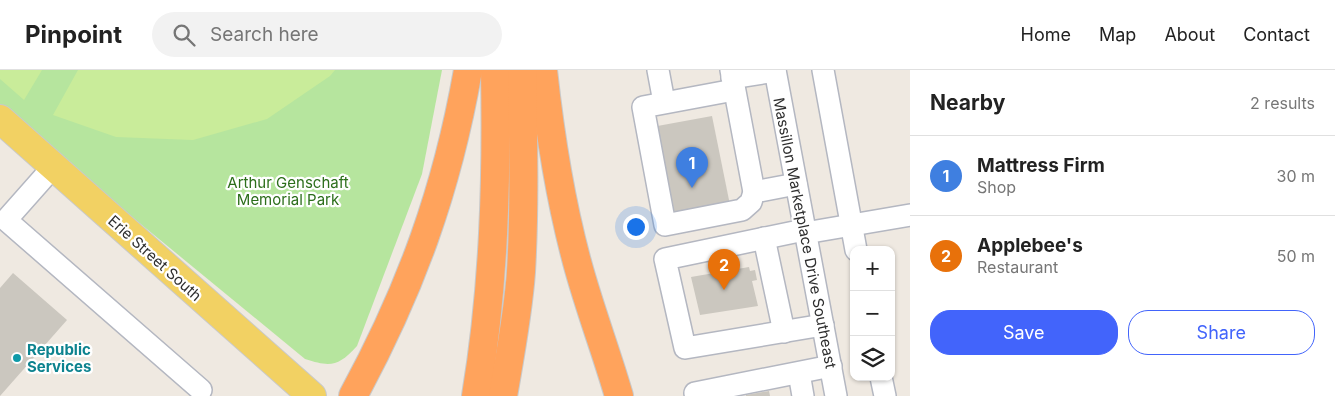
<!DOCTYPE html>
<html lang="en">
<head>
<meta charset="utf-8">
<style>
  :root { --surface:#fff; --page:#f2f2f2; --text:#222; --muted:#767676; --line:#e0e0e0; --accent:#4264fb }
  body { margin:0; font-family:Inter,sans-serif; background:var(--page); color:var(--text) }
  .controls { position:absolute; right:15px; bottom:15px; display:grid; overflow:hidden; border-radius:10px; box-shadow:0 1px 4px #0004 }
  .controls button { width:45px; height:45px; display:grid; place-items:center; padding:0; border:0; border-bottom:1px solid var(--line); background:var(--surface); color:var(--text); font:25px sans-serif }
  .you { position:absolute; left:635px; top:156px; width:18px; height:18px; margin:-12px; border:4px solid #fff; border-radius:50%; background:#1a73e8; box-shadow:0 0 0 8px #1a73e833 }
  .badge { display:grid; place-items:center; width:32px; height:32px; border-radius:50%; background:var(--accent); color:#fff; font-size:16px; font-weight:700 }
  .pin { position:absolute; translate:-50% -41px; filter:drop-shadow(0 1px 2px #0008) }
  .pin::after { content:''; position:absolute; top:26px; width:18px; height:15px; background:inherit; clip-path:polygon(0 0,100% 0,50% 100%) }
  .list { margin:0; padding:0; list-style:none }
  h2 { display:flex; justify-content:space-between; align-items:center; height:65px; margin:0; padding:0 20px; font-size:21px }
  h2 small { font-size:16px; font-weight:400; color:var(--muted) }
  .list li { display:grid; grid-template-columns:32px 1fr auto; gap:15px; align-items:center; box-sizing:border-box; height:80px; padding:0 20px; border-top:1px solid var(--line) }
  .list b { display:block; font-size:19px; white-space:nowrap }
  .list p { margin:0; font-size:16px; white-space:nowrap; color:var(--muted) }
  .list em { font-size:16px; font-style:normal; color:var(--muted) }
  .actions { display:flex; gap:10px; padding:15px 20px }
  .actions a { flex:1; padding:11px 0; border:1px solid var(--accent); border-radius:20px; text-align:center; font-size:18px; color:var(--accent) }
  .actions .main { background:var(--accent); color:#fff }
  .icon { flex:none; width:28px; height:28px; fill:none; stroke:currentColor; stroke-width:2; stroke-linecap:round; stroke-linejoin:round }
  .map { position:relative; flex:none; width:910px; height:326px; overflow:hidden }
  header { display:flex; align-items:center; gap:30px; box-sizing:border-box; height:70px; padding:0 25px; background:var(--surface); border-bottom:1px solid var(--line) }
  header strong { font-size:24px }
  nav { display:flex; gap:28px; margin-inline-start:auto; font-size:18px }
  .search { width:350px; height:45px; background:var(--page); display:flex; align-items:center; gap:12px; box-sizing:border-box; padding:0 18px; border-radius:28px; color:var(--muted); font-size:19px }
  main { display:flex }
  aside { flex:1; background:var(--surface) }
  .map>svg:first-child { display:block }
</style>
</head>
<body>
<header>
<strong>Pinpoint</strong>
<div class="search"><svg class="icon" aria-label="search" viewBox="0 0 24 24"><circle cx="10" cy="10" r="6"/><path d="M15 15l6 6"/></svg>Search here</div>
<nav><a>Home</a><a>Map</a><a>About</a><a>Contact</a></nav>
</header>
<main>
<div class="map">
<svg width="910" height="326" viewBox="0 0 910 326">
  <rect width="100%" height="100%" fill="#efe9e1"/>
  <path fill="#b6e59e" d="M0 0H442L422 104 357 276C338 297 330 297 305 289L64 91 0 35Z"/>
  <g fill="#c9ec9a">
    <path d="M0 0H42L24 30 0 9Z"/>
    <path d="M78 0H335L330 6 267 49 193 70 116 67 53 45Z"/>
  </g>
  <g fill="#cbc7bf">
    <path d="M712 46 730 135 669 146 652 57Z"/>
    <path d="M749 197 750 201 755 200 757 210 752 211 758 236 700 245 691 207Z"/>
    <path d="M13 203 67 250 0 326V218Z"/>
    <path d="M769 321 770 326H746V325Z"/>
  </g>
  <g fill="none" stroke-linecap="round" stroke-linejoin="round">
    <defs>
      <g id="minor">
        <path d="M658 0 664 32"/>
        <path d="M731 0 754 122"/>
        <path d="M775 0 836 326"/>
        <path d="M823 0 856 180"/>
        <path d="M732 8 775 1"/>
        <path d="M734 20 643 37 665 155 742 140 751 132 754 122 796 114"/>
        <path d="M53 97 6 150 201 320"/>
        <path d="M804 160 665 189 685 278 823 255"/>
        <path d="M805 163 910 145"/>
        <path d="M764 168 784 262"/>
        <path d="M799 303 803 326"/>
        <path d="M881 307 885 326"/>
        <path d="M696 326 695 323 831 296"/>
      </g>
      <path id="major" d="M0 49 312 326"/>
      <g id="highway">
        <path d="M543 0C550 65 560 129 577 192 589 237 606 281 619 326"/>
        <path d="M353 326C411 219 447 120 468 0"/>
        <path d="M476 326C494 218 497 110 495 0"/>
        <path d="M503 326C510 285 518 244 521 202 525 134 523 67 522 0"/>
      </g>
    </defs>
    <use href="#minor" stroke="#b4b7c1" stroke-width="24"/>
    <use href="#major" stroke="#c9c9c9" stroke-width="30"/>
    <use href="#highway" stroke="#c9c9c9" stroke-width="30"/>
    <use href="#minor" stroke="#fff" stroke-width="21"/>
    <use href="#major" stroke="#f2d163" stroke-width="28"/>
    <use href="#highway" stroke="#ffa35c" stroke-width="28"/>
  </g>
  <circle fill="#0f9aa8" stroke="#fff" stroke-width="2" cx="17" cy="288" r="5"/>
  <g text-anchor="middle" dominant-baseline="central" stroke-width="4.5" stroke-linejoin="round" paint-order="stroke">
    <g font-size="15" fill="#2c6e1b" stroke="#fff">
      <text x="288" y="112">Arthur Genschaft<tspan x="288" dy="17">Memorial Park</tspan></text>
    </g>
    <g font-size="15" fill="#2e2e2e" stroke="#fff">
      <text transform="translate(805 163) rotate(79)">Massillon Marketplace Drive Southeast</text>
      <text transform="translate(155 188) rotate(42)">Erie Street South</text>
    </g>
    <g font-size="15" font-weight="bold" fill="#0d838f" stroke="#fff" text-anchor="start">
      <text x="27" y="279">Republic<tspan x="27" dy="17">Services</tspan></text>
    </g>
  </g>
</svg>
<div class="controls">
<button>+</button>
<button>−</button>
<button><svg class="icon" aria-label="layers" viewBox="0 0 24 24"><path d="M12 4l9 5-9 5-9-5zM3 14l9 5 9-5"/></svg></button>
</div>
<div class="you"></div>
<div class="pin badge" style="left:692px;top:118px;background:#3f7fe0">1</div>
<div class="pin badge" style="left:724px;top:220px;background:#e8710a">2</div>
</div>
<aside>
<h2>Nearby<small>2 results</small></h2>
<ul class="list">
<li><span class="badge" style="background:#3f7fe0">1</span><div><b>Mattress Firm</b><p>Shop</p></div><em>30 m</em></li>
<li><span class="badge" style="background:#e8710a">2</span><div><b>Applebee's</b><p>Restaurant</p></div><em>50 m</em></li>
</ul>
<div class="actions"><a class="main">Save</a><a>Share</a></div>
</aside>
</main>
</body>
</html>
